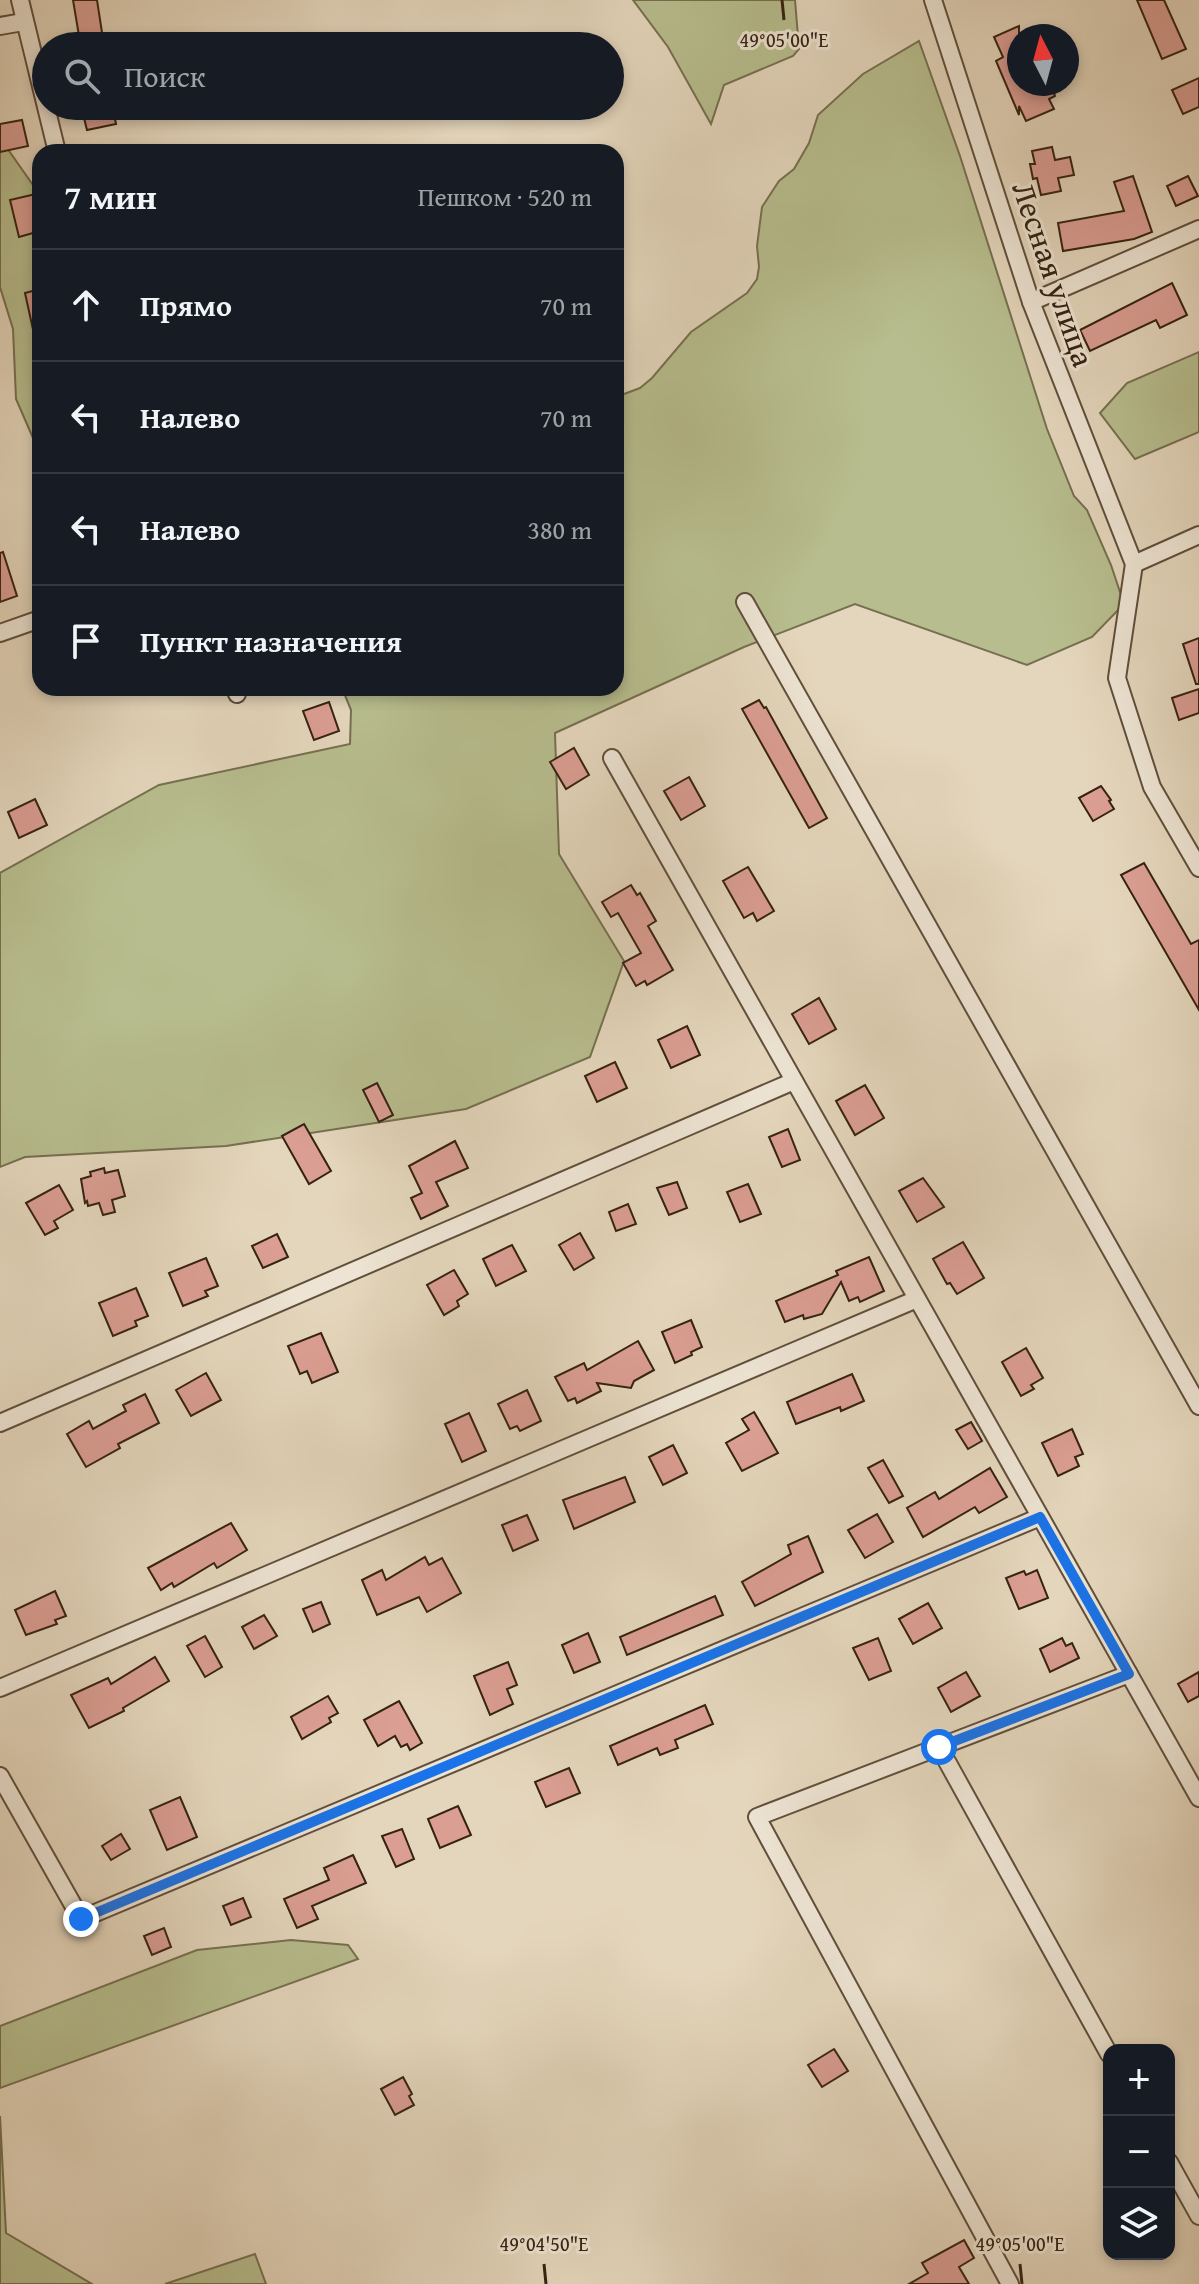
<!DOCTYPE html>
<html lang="ru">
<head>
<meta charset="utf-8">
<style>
  :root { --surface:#171b24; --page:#242831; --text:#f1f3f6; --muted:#9ea1a6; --line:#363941 }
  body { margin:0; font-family:"Gentium Book Plus",serif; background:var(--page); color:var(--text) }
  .controls { position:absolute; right:24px; bottom:24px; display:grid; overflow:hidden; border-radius:16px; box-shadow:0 4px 12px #0003 }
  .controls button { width:72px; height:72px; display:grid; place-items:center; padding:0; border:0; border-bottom:2px solid var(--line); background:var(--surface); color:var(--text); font:40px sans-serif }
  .compass { position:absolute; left:1007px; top:24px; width:72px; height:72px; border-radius:50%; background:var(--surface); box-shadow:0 4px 12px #0003; rotate:354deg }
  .stop { position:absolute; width:24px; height:24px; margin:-18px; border:6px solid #1a73e8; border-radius:50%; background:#fff }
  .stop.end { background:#1a73e8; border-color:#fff; box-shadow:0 2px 8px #0008 }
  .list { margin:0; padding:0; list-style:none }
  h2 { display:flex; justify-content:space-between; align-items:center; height:104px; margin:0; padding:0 32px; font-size:34px }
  h2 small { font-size:26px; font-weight:400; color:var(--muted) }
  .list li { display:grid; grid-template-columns:52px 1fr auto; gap:24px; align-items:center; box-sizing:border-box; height:112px; padding:0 32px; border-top:2px solid var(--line) }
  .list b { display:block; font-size:30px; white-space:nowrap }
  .list em { font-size:26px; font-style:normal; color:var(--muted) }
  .icon { flex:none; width:44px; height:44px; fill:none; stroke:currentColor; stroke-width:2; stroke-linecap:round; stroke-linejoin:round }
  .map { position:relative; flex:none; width:1199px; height:2284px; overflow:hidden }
  .search { position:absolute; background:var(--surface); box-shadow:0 4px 12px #0003; left:32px; top:32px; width:592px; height:88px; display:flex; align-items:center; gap:20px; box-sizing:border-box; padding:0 28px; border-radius:44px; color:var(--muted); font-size:30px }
  .panel { position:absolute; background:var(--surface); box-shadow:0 4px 12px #0003; left:32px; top:144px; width:592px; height:552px; border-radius:24px }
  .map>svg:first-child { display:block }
</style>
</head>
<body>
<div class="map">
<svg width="1199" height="2284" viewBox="0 0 1199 2284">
  <rect width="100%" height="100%" fill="#e4d6bc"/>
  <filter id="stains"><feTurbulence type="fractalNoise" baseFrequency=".0025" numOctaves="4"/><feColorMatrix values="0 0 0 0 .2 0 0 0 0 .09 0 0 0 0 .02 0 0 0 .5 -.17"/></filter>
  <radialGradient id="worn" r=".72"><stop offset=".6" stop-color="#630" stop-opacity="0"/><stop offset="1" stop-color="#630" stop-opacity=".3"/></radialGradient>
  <g fill="#b7bd8e" stroke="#767050" stroke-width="2">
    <path d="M633 0H795L799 49 793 56 724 85 711 124 668 47Z"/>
    <path d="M919 41 960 156 1047 429 1074 496 1087 510 1111 565 1124 604 1092 637 1027 665 855 604 744 647 555 733 559 854 624 961 590 1057 466 1109 226 1146 25 1157 0 1167V873L159 785 350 744 351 710 342 688H616V397L640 388 652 378 691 332 747 293 757 279 759 267 757 246 762 207 779 181 794 169 809 143 818 115 863 74Z"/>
    <path d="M0 138 40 195V454L16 399 13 329 0 287Z"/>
    <path d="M1199 352V432L1135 459 1100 413 1127 383Z"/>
    <path d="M291 1940 348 1945 358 1959 0 2088V2026L197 1950Z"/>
    <path d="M0 2116 6 2233 92 2284H0Z"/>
    <path d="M255 2254 266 2284H165Z"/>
  </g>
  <g fill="#db9e93" stroke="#352212" stroke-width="2">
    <path d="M73 0H97L103 39 80 42Z"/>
    <path d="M1137 0H1164L1186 49 1162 59Z"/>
    <path d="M1019 26V84H1051L1055 96 1049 99 1054 109 1026 121 1019 106V115L996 61 1003 57 994 37Z"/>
    <path d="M1199 78V107L1183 114 1172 90Z"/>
    <path d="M81 106H123L124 111 114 114 116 124 87 130Z"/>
    <path d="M22 120 28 146 0 152V124Z"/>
    <path d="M1052 147 1055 160 1070 157 1074 175 1058 178 1061 191 1041 195 1037 178 1033 179 1030 164H1035L1032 151Z"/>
    <path d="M1133 176 1152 232 1134 239 1063 251 1058 223 1124 211 1114 182Z"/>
    <path d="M1188 176 1198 196 1176 206 1167 186Z"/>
    <path d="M40 193V231L19 237 10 200Z"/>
    <path d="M1172 283 1187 315 1160 328 1156 320 1090 351 1080 330Z"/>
    <path d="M40 289V333L34 334 25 293Z"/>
    <path d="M3 552 17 596 0 602V553Z"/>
    <path d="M1199 638V684H1196L1183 644Z"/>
    <path d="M1199 689V713L1179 720 1172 698Z"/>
    <path d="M759 700 764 708 766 707 827 818 809 828 742 709Z"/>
    <path d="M329 702 339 731 314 740 303 711Z"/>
    <path d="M574 748 589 775 566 789 550 762Z"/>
    <path d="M689 777 705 806 681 820 664 791Z"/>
    <path d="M1101 786 1111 800 1109 801 1114 809 1093 821 1079 798Z"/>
    <path d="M35 799 47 825 19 838 8 812Z"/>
    <path d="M1144 863 1191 944 1199 940V1010L1121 875Z"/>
    <path d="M748 867 774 911 757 921 753 913 744 918 723 881Z"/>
    <path d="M631 885 637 895 640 893 656 921 648 926 673 970 647 985 645 981 636 986 623 963 641 953 618 913 611 917 602 902Z"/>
    <path d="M819 998 836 1029 809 1044 792 1014Z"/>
    <path d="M687 1026 700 1055 671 1068 658 1040Z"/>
    <path d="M615 1062 627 1088 597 1102 585 1076Z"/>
    <path d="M377 1083 393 1115 379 1122 363 1090Z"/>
    <path d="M865 1085 884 1118 855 1135 836 1101Z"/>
    <path d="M304 1124 331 1171 309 1184 282 1136Z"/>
    <path d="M788 1129 800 1160 782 1167 769 1137Z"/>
    <path d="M455 1141 468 1168 436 1182 448 1206 421 1219 411 1198 422 1193 409 1166Z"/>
    <path d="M104 1168 105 1173 118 1170 125 1196 112 1200 115 1212 103 1215 99 1203 88 1206 87 1201 85 1203 81 1179 91 1176 90 1172Z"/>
    <path d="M923 1178 944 1207 917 1222 899 1191Z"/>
    <path d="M677 1182 687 1208 669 1215 657 1188Z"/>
    <path d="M748 1184 761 1214 740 1222 727 1192Z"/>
    <path d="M59 1185 73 1210 54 1221 58 1228 45 1235 26 1203Z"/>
    <path d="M628 1204 636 1224 616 1231 609 1212Z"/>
    <path d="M580 1233 594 1258 574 1270 559 1245Z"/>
    <path d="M277 1234 288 1257 263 1268 252 1246Z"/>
    <path d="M963 1242 984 1278 957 1294 950 1283 947 1284 933 1259Z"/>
    <path d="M512 1245 526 1271 496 1286 483 1259Z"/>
    <path d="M869 1257 884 1291 860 1302 858 1297 849 1301 841 1282 822 1314 804 1319 803 1315 785 1322 776 1301 838 1275 836 1271Z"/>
    <path d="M206 1258 218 1286 205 1291 208 1296 183 1306 169 1273Z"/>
    <path d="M454 1270 468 1294 457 1301 459 1306 444 1315 427 1285Z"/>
    <path d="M136 1288 148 1316 135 1321 137 1326 113 1336 99 1303Z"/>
    <path d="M691 1320 702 1347 691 1352 692 1355 675 1363 662 1332Z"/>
    <path d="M321 1333 338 1372 312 1383 307 1371 300 1374 288 1346Z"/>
    <path d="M638 1341 654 1370 634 1381 631 1388 597 1383 601 1391 577 1403 575 1398 568 1401 555 1377 584 1363 587 1370Z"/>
    <path d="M1026 1348 1043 1378 1031 1385 1034 1389 1021 1396 1002 1362Z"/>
    <path d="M206 1373 221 1400 191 1416 176 1390Z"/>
    <path d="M852 1374 864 1401 841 1411 840 1407 796 1424 787 1402Z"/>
    <path d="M527 1390 541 1421 520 1431 517 1426 510 1429 498 1404Z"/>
    <path d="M145 1394 159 1423 118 1444 120 1448 86 1467 67 1434 89 1421 93 1429 126 1411 123 1405Z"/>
    <path d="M754 1412 778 1453 742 1471 726 1443 749 1430 742 1419Z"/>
    <path d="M469 1413 486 1451 462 1462 445 1424Z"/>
    <path d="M971 1422 982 1441 968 1449 956 1430Z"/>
    <path d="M1072 1429 1083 1454 1075 1457 1079 1466 1058 1476 1042 1443Z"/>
    <path d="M673 1445 687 1473 663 1485 649 1457Z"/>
    <path d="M883 1460 903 1496 889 1503 868 1468Z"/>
    <path d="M990 1468 1007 1497 979 1513 975 1507 923 1537 907 1508 935 1492 939 1499Z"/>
    <path d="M625 1477 635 1502 574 1529 563 1500Z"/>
    <path d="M877 1514 893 1542 865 1558 848 1530Z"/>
    <path d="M527 1515 538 1540 513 1551 502 1525Z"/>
    <path d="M231 1523 247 1550 217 1568 214 1563 174 1587 172 1583 161 1590 148 1568Z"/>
    <path d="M808 1536 823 1572 755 1606 742 1582 791 1554 788 1545Z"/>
    <path d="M425 1557 429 1565 442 1558 461 1593 427 1612 419 1597 377 1615 362 1580 382 1570 386 1580Z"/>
    <path d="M1037 1570 1048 1598 1019 1609 1006 1578 1024 1571 1026 1575Z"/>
    <path d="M55 1591 66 1616 55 1620 57 1624 26 1635 15 1610Z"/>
    <path d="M715 1596 723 1615 627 1655 620 1637Z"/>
    <path d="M321 1602 330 1624 313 1632 303 1609Z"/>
    <path d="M928 1603 942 1628 913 1644 899 1619Z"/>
    <path d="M264 1615 277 1636 254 1649 242 1627Z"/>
    <path d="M588 1633 600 1662 574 1673 562 1645Z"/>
    <path d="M205 1636 222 1667 205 1677 187 1646Z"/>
    <path d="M878 1638 891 1671 869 1680 853 1648Z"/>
    <path d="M1062 1638 1066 1646 1072 1643 1079 1658 1050 1672 1040 1649Z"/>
    <path d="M155 1657 169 1681 123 1708 124 1711 89 1728 71 1695 108 1678 111 1684Z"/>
    <path d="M508 1662 517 1685 507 1689 513 1704 490 1715 474 1676Z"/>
    <path d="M966 1672 980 1696 951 1712 938 1688Z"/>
    <path d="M1199 1672V1696L1188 1702 1178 1684Z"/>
    <path d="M328 1696 338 1713 329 1718 331 1722 302 1739 291 1717Z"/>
    <path d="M399 1701 422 1743 410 1750 407 1744 401 1747 395 1736 378 1746 364 1720Z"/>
    <path d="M705 1705 713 1724 675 1740 678 1748 660 1755 657 1748 618 1765 610 1746Z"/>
    <path d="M569 1768 580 1793 546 1807 535 1782Z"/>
    <path d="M180 1797 197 1837 167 1850 150 1810Z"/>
    <path d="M458 1806 471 1835 440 1848 428 1819Z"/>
    <path d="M402 1829 414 1859 396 1867 382 1836Z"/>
    <path d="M121 1834 130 1849 111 1860 102 1846Z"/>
    <path d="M353 1855 366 1883 312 1906 318 1919 297 1928 284 1899 329 1880 324 1868Z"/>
    <path d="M243 1898 251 1917 231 1925 223 1906Z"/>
    <path d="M164 1928 171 1947 152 1955 144 1936Z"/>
    <path d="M834 2049 848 2071 822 2087 808 2065Z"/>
    <path d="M403 2077 412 2094 409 2096 414 2105 395 2115 381 2089Z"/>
    <path d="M964 2240 974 2258 959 2267 969 2284H909L928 2273 922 2263Z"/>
  </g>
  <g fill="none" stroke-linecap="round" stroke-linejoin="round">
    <defs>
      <g id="minor">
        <path d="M20 0 57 152"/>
        <path d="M933 0 1031 302 1134 564 1117 678 1152 787 1199 868"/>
        <path d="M0 26 23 22"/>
        <path d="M1031 302 1199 229"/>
        <path d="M1134 564 1199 535"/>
        <path d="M745 602 1199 1406"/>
        <path d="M0 633 40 619"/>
        <path d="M235 688 237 694"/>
        <path d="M612 758 1199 1798"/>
        <path d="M0 1423 794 1081"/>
        <path d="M0 1688 917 1299"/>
        <path d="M939 1747 1109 2054"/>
        <path d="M0 1776 81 1919 1040 1517"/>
        <path d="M1169 2162 1199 2216"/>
        <path d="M1010 2284 757 1817 1129 1674"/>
      </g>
    </defs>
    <use href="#minor" stroke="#614f3c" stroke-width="20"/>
    <use href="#minor" stroke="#ede4d3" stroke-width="16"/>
  </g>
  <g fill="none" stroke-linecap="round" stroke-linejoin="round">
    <path stroke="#1a73e8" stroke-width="10" d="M81 1919 1040 1517 1129 1674 939 1747"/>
  </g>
  <path fill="none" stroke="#352212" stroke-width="3" d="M782 0 784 20M544 2264 546 2284M1020 2264 1022 2284"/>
  <g text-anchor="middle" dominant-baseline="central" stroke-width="6" stroke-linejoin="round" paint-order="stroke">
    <g font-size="32" fill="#352212" stroke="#ede4d3">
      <text transform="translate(1054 274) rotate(71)">Лесная улица</text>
    </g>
  </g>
  <g font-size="20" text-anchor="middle" fill="#352212" stroke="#ede4d3" stroke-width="6" stroke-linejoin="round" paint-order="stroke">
    <text x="784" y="47">49°05'00"E</text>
    <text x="544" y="2251">49°04'50"E</text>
    <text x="1020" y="2251">49°05'00"E</text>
  </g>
  <rect width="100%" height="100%" filter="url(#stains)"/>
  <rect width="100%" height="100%" fill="url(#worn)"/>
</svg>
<div class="controls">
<button>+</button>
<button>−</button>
<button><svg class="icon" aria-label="layers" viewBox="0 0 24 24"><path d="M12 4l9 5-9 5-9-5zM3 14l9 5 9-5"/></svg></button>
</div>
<svg class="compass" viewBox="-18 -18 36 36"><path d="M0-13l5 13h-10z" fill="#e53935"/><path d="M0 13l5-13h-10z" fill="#9ea1a6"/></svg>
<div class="stop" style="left:939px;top:1747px"></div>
<div class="stop end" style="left:81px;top:1919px"></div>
<div class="search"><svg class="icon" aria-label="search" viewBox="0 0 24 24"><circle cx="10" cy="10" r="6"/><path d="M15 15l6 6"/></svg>Поиск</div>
<section class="panel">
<h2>7 мин<small>Пешком · 520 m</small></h2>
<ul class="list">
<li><svg class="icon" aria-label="ahead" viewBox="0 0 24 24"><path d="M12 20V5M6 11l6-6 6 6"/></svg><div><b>Прямо</b></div><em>70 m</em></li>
<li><svg class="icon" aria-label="left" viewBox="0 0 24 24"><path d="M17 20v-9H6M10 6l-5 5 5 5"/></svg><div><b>Налево</b></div><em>70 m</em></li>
<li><svg class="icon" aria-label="left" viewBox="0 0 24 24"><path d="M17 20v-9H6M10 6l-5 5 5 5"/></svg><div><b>Налево</b></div><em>380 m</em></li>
<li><svg class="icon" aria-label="arrive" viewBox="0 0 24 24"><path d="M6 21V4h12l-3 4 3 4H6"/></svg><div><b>Пункт назначения</b></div></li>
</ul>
</section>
</div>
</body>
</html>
